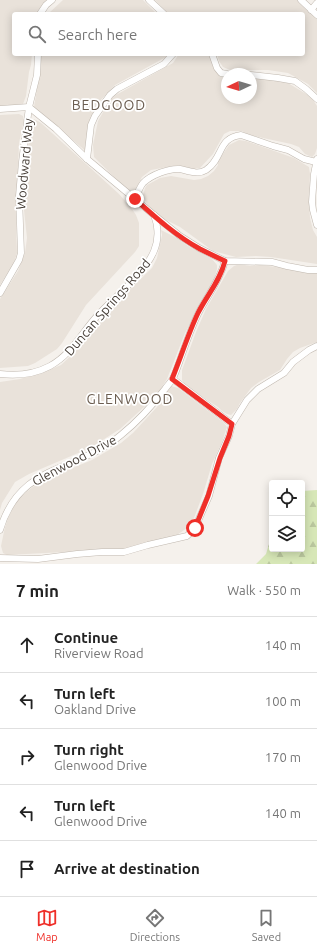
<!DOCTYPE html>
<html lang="en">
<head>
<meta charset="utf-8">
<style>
  :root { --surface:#fff; --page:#f2f2f2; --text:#222; --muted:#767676; --line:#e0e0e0; --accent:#ef2f29 }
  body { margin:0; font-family:Ubuntu,sans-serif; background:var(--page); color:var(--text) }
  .controls { position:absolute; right:12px; bottom:12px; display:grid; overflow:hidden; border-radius:4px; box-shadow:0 2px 10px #0003 }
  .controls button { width:36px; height:36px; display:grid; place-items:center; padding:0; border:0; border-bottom:1px solid var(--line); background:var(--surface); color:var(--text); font:20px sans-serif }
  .compass { position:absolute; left:221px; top:68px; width:36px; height:36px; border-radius:50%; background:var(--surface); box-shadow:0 2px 10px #0003; rotate:266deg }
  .stop { position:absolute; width:12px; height:12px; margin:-9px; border:3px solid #ef2f29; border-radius:50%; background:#fff }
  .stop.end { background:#ef2f29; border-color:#fff; box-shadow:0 1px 4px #0008 }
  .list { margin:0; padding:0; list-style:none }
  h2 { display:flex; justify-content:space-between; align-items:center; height:52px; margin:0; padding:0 16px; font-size:17px }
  h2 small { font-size:13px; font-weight:400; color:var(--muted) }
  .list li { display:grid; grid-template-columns:26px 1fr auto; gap:12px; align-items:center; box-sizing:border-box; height:56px; padding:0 16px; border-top:1px solid var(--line) }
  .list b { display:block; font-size:15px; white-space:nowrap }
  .list p { margin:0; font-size:13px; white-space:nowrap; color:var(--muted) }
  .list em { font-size:13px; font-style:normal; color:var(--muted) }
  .icon { flex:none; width:22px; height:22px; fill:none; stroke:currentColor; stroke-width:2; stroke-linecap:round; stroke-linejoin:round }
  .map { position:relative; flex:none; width:317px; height:564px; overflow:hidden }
  .search { position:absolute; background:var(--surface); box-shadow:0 2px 10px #0003; left:12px; right:12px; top:12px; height:44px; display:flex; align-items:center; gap:10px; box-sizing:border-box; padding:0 14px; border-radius:4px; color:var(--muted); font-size:15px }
  .sheet { height:332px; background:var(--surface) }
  nav { display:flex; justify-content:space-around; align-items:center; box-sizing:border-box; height:56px; border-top:1px solid var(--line); background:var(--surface); font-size:11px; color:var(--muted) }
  nav a { display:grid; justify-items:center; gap:2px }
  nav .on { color:var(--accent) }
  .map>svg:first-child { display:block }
</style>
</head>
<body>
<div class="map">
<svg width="317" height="564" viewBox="0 0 317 564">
  <defs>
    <pattern id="forest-firs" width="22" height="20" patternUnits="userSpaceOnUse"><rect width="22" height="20" fill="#d7e7b7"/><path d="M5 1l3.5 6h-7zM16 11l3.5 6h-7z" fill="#bac79e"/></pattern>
  </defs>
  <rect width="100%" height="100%" fill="#f5f1ec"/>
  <g fill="#e9e2da">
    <path d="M0 0H47L37 14H14V54H32L31 65 29 72 26 96 23 104 20 106 0 107Z"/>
    <path d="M63 0H143L157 14H48Z"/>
    <path d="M155 0H297L317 19V93L308 84 288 73 268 70H230L223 67 219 61 217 54H303V14H168Z"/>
    <path d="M41 54H168L166 57 115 85 97 104 86 139 88 153 34 107 41 64Z"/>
    <path d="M178 54H209L214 69 221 77H227V98H251V78L276 80 288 83 311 97 317 106V148L315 154 312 157 305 154 299 147 291 144 249 135 242 131H230L224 134 213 154 200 168 193 169 178 165 151 170 142 177 133 194 130 193 94 157 93 145 98 121 110 100 116 95 173 63 177 57Z"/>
    <path d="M19 114 23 116 24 120 19 143 16 221 17 253 14 263 0 285V115Z"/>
    <path d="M34 119 41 123 119 194 132 209 136 215 139 223V246L135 252 86 305 62 343 57 349 35 363 28 366 0 368V299L18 271 25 253 27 238 23 201 24 179 31 120Z"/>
    <path d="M239 140 246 141 294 158 309 167 310 174 309 202 310 218 313 230 317 237V264L271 257 256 256 236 257 213 251 180 227 162 218 153 211 148 206 143 196 145 188 147 185 160 178 171 176 194 180 201 179 208 176 214 171 218 165V161L229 145Z"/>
    <path d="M161 230 175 237 188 246 212 259 217 265V269L214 280 185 333 167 379 156 396 120 429 90 448 29 474 15 482 2 503 0 510V382L20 379 54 368 61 365 76 351 91 329 108 309 114 305 152 268 157 258 162 235Z"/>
    <path d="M240 264 250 266 260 265 317 272V342L300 348 293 352 287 359 280 370 259 382 251 388 240 403 237 409 231 415 227 414 222 411 218 407 187 387 184 383 182 380V370L196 332 206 309 228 271 234 266Z"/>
    <path d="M171 386 178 388 224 423 227 427 222 442 212 464 203 494 194 518 187 528 174 537 137 546 123 549 7 555 3 553 1 546 5 527 10 513 20 497 38 483 48 478 92 460 121 443 133 433 157 407Z"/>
  </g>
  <path fill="url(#forest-firs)" d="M317 490V564H256L266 554 272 534V549H302V491Z"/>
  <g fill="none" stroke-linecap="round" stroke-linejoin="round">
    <defs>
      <g id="minor">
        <path d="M149 0 164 14"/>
        <path d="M301 0 317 15"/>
        <path d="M311 10 317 3"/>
        <path d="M40 14 46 5 52 0"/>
        <path d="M212 54 217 68 221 73 227 74"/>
        <path d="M251 75 278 78 295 81 306 89 317 99"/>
        <path d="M0 109 29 107 56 129 87 159 154 215 180 236 199 248 225 261 272 262 287 266 308 270H317"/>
        <path d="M87 159 91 125 95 116 110 95 117 89 164 64 173 54"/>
        <path d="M317 159 314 174 312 202 313 210 317 225"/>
        <path d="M135 199C137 194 140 187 143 183 151 175 169 168 180 169 189 171 198 175 206 170 224 158 217 138 241 135L273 146 288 150 304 159 316 162 317 161"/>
        <path d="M0 293 19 260 21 253 19 196 22 162 29 107 37 75 38 54"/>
        <path d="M0 374C17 376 35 374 50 366 72 354 82 332 98 315 115 296 144 275 154 251 157 244 158 234 157 227 157 223 155 219 154 215"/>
        <path d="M173 379 232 424"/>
        <path d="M0 530C20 462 76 473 121 435 137 422 152 406 165 389 167 386 170 383 172 380 175 375 177 368 179 363 185 346 191 328 199 312 208 295 220 280 225 261"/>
        <path d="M0 558 38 559 77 554 102 552H124L148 545 187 536 195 528 209 496 219 458 229 436 232 424 247 400 258 389 284 373 293 362 309 350 317 346"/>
      </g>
    </defs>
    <use href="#minor" stroke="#c0b8af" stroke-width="7"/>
    <use href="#minor" stroke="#fff" stroke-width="6"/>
  </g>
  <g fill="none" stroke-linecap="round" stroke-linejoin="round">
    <path stroke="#ef2f29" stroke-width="5" d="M135 199C155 217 176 236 200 249 208 253 216 257 225 261 220 281 207 295 198 313 188 334 181 357 172 379L232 424 229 436 220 458 208 496 195 528"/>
  </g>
  <g text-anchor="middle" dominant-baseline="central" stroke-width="3.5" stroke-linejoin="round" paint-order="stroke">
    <g font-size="13" fill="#49413a" stroke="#fff">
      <text transform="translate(24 164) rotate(-85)">Woodward Way</text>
      <text transform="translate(107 307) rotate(-49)">Duncan Springs Road</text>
      <text transform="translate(74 460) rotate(-28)">Glenwood Drive</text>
    </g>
    <g font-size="14" letter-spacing="1" fill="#6c5e51" stroke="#fff">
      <text x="109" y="105">BEDGOOD</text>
      <text x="130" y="399">GLENWOOD</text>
    </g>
  </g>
</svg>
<div class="controls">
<button><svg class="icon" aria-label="locate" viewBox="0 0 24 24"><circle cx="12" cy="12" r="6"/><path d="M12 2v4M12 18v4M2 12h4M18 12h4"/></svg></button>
<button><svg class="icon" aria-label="layers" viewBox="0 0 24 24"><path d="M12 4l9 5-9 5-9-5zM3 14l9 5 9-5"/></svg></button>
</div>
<svg class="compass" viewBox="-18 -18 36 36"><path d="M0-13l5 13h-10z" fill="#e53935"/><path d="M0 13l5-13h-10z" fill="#767676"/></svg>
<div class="stop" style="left:195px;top:528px"></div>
<div class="stop end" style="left:135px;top:199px"></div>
<div class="search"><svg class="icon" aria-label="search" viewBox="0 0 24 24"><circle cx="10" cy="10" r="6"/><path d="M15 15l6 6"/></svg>Search here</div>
</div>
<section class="sheet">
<h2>7 min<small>Walk · 550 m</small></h2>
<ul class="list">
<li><svg class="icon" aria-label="ahead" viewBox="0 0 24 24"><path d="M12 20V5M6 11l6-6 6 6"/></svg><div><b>Continue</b><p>Riverview Road</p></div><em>140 m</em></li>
<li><svg class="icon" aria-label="left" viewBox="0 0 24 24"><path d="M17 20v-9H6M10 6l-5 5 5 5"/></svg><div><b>Turn left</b><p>Oakland Drive</p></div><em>100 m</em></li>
<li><svg class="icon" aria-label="right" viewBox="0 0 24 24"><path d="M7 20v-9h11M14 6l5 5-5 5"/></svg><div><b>Turn right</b><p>Glenwood Drive</p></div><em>170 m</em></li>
<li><svg class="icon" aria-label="left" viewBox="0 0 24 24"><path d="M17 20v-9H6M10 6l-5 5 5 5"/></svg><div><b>Turn left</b><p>Glenwood Drive</p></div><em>140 m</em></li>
<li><svg class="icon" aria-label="arrive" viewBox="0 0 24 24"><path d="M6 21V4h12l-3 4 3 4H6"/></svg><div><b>Arrive at destination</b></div></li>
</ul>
</section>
<nav>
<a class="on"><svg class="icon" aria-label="map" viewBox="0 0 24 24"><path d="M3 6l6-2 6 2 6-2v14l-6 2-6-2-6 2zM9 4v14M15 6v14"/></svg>Map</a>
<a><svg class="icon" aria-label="directions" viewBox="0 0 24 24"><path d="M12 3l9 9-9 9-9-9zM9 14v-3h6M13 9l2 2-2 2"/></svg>Directions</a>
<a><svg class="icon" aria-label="saved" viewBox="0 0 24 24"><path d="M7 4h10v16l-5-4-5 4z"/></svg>Saved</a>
</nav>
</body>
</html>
